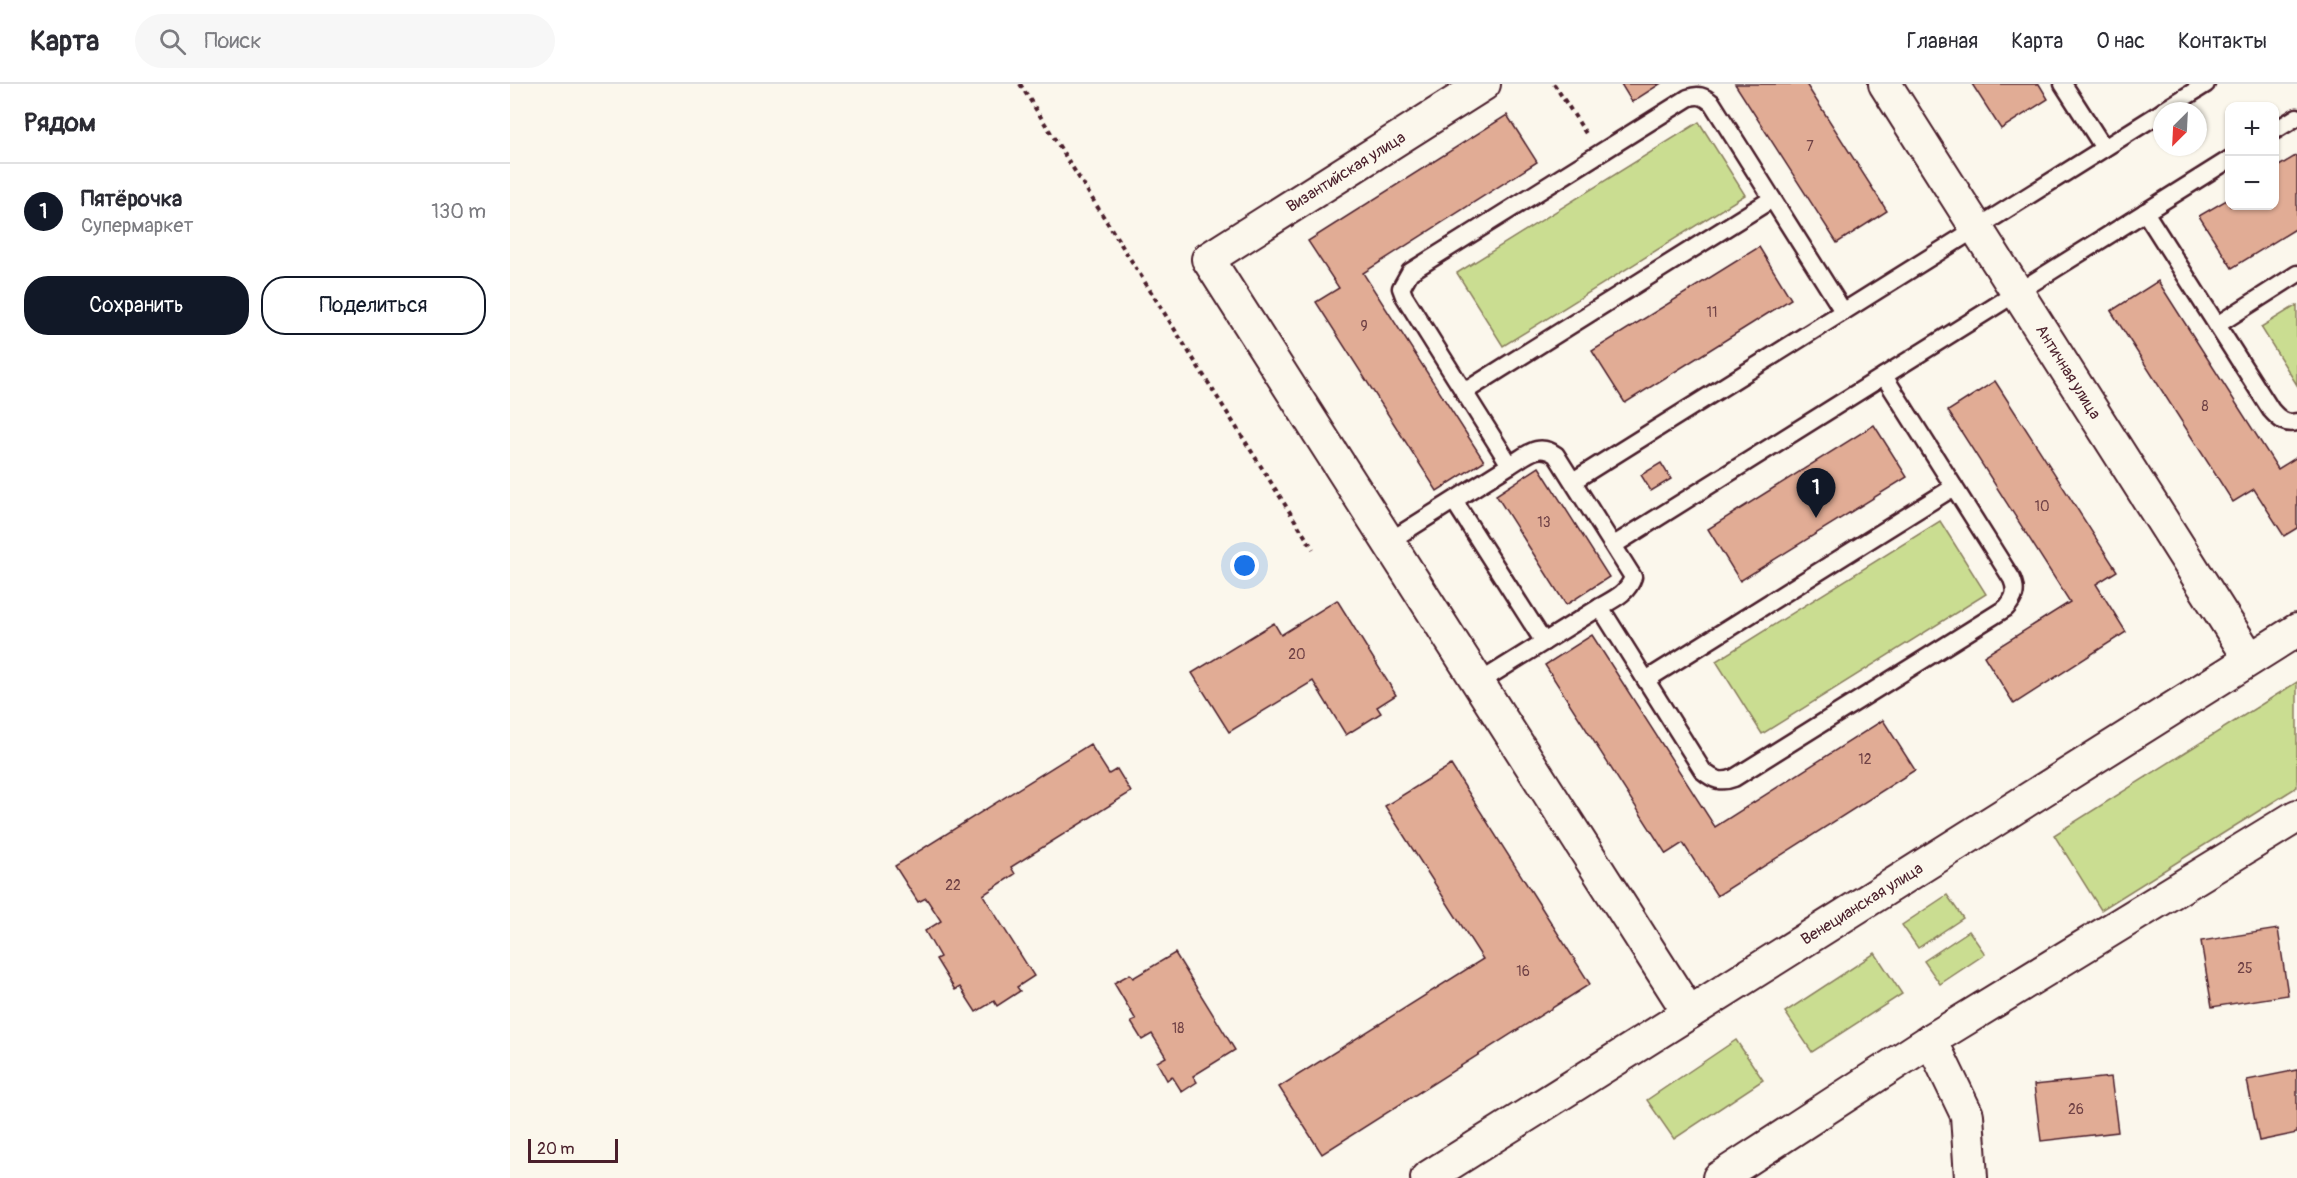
<!DOCTYPE html>
<html lang="ru">
<head>
<meta charset="utf-8">
<style>
  :root { --surface:#fff; --page:#f7f7f7; --text:#2b2b33; --muted:#7c7c81; --line:#e1e1e2; --accent:#111827 }
  body { margin:0; font-family:Pangolin,sans-serif; background:var(--page); color:var(--text) }
  .controls { position:absolute; right:18px; top:18px; display:grid; overflow:hidden; border-radius:12px; box-shadow:0 2px 4px #0004 }
  .controls button { width:54px; height:54px; display:grid; place-items:center; padding:0; border:0; border-bottom:2px solid var(--line); background:var(--surface); color:var(--text); font:30px sans-serif }
  .compass { position:absolute; left:1643px; top:18px; width:54px; height:54px; border-radius:50%; background:var(--surface); box-shadow:0 2px 4px #0004; rotate:204deg }
  .scale { position:absolute; left:18px; bottom:15px; width:90px; box-sizing:border-box; padding-left:6px; border:3px solid #4a1f2b; border-top:0; font-size:16px; line-height:21px; white-space:nowrap; color:#4a1f2b; -webkit-text-stroke:4px #fbf7ec; paint-order:stroke }
  .you { position:absolute; left:735px; top:482px; width:21px; height:21px; margin:-15px; border:4px solid #fff; border-radius:50%; background:#1a73e8; box-shadow:0 0 0 9px #1a73e833 }
  .badge { display:grid; place-items:center; width:39px; height:39px; border-radius:50%; background:var(--accent); color:#fff; font-size:20px; font-weight:700 }
  .pin { position:absolute; translate:-50% -50px; filter:drop-shadow(0 2px 3px #0008) }
  .pin::after { content:''; position:absolute; top:32px; width:21px; height:18px; background:inherit; clip-path:polygon(0 0,100% 0,50% 100%) }
  .list { margin:0; padding:0; list-style:none }
  h2 { display:flex; justify-content:space-between; align-items:center; height:78px; margin:0; padding:0 24px; font-size:26px }
  h2 small { font-size:20px; font-weight:400; color:var(--muted) }
  .list li { display:grid; grid-template-columns:39px 1fr auto; gap:18px; align-items:center; box-sizing:border-box; height:96px; padding:0 24px; border-top:2px solid var(--line) }
  .list b { display:block; font-size:22px; white-space:nowrap }
  .list p { margin:0; font-size:20px; white-space:nowrap; color:var(--muted) }
  .list em { font-size:20px; font-style:normal; color:var(--muted) }
  .actions { display:flex; gap:12px; padding:18px 24px }
  .actions a { flex:1; padding:14px 0; border:2px solid var(--accent); border-radius:24px; text-align:center; font-size:21px; color:var(--accent) }
  .actions .main { background:var(--accent); color:#fff }
  .icon { flex:none; width:33px; height:33px; fill:none; stroke:currentColor; stroke-width:2; stroke-linecap:round; stroke-linejoin:round }
  .map { position:relative; flex:none; width:1787px; height:1094px; overflow:hidden }
  header { display:flex; align-items:center; gap:36px; box-sizing:border-box; height:84px; padding:0 30px; background:var(--surface); border-bottom:2px solid var(--line) }
  header strong { font-size:28px }
  nav { display:flex; gap:33px; margin-inline-start:auto; font-size:21px }
  .search { width:420px; height:54px; background:var(--page); display:flex; align-items:center; gap:15px; box-sizing:border-box; padding:0 21px; border-radius:33px; color:var(--muted); font-size:22px }
  main { display:flex }
  aside { flex:1; background:var(--surface) }
  .map>svg:first-child { display:block }
</style>
</head>
<body>
<header>
<strong>Карта</strong>
<div class="search"><svg class="icon" aria-label="search" viewBox="0 0 24 24"><circle cx="10" cy="10" r="6"/><path d="M15 15l6 6"/></svg>Поиск</div>
<nav><a>Главная</a><a>Карта</a><a>О нас</a><a>Контакты</a></nav>
</header>
<main>
<aside>
<h2>Рядом<small></small></h2>
<ul class="list">
<li><span class="badge">1</span><div><b>Пятёрочка</b><p>Супермаркет</p></div><em>130 m</em></li>
</ul>
<div class="actions"><a class="main">Сохранить</a><a>Поделиться</a></div>
</aside>
<div class="map">
<svg width="1787" height="1094" viewBox="0 0 1787 1094">
  <rect width="100%" height="100%" fill="#fbf7ec"/>
  <filter id="ink" filterUnits="userSpaceOnUse"><feTurbulence type="fractalNoise" baseFrequency=".0167" numOctaves="2"/><feDisplacementMap in="SourceGraphic" scale="12" xChannelSelector="R" yChannelSelector="G"/><feConvolveMatrix kernelMatrix="1 2 1 2 8 2 1 2 1" color-interpolation-filters="sRGB"/></filter>
  <g filter="url(#ink)">
    <g fill="#cadd91" stroke="#8a7e5e" stroke-width="1.5">
      <path d="M1189 38 1235 111 993 262 947 189Z"/>
      <path d="M1787 221V301L1751 243Z"/>
      <path d="M1430 437 1476 510 1252 650 1206 577Z"/>
      <path d="M1787 598V703L1591 826 1544 751Z"/>
      <path d="M1437 811 1453 834 1408 864 1392 841Z"/>
      <path d="M1459 847 1475 870 1430 900 1414 877Z"/>
      <path d="M1365 869 1392 910 1302 968 1275 928Z"/>
      <path d="M1226 956 1253 996 1164 1055 1137 1016Z"/>
    </g>
    <g fill="#e1ac95" stroke="#4a1f2b" stroke-width="1.5">
      <path d="M1111 0H1150L1122 18Z"/>
      <path d="M1225 0H1296L1377 127 1327 159Z"/>
      <path d="M1462 0H1529L1538 15 1491 45Z"/>
      <path d="M997 31 1027 78 853 189 974 377 927 407 806 218 829 204 798 157Z"/>
      <path d="M1787 71V144L1722 184 1689 132 1720 114V122H1764V85Z"/>
      <path d="M1249 163 1281 215 1115 319 1082 267Z"/>
      <path d="M1648 197 1768 385 1787 373V444L1774 452 1744 405 1723 418 1601 227Z"/>
      <path d="M1485 297 1607 487 1586 500 1616 548 1504 620 1474 572 1560 518 1438 327Z"/>
      <path d="M1364 341 1397 393 1230 497 1198 445Z"/>
      <path d="M1151 379 1161 395 1141 407 1131 391Z"/>
      <path d="M1029 383 1099 493 1056 521 986 411Z"/>
      <path d="M827 516 886 611 867 623 871 629 836 651 803 597 719 648 682 589 764 539 771 551Z"/>
      <path d="M1082 551 1205 743 1373 636 1405 686 1207 812 1173 759 1156 770 1035 581Z"/>
      <path d="M580 660 599 690 607 685 621 708 501 783 505 790 473 811 524 892 507 903 510 907 487 922 484 917 466 928 450 903 445 906 426 875 430 873 415 847 431 837 416 814 408 818 385 782Z"/>
      <path d="M941 681 1080 900 812 1070 769 1003 973 875 875 722Z"/>
      <path d="M1768 845 1778 911 1702 923 1691 857Z"/>
      <path d="M665 869 725 966 683 992 687 998 672 1008 662 992 657 996 647 978 656 973 642 950 632 956 621 938 626 936 604 899 620 890 623 894Z"/>
      <path d="M1787 986V1049L1749 1057 1737 996Z"/>
      <path d="M1601 993 1608 1048 1531 1057 1524 1001Z"/>
    </g>
    <g fill="none" stroke-linecap="round" stroke-linejoin="round">
      <defs>
        <g id="service">
          <path d="M1553 0 1594 64"/>
          <path d="M1653 27 1696 0"/>
          <path d="M1764 47 1787 33"/>
          <path d="M1635 128 1761 326C1769 335 1775 341 1787 338"/>
          <path d="M1333 227 1202 19C1194 12 1188 10 1178 14L900 188 891 204 894 212 1000 381C1017 371 1028 358 1046 371L1123 493C1118 509 1104 515 1090 523L1193 687C1204 696 1211 699 1224 694L1496 524C1505 514 1507 507 1502 495L1374 292"/>
          <path d="M1707 241 1787 190"/>
          <path d="M954 308 1262 115"/>
          <path d="M1063 397 1652 28"/>
          <path d="M944 417 1034 558"/>
          <path d="M878 458 1000 381"/>
          <path d="M1104 461 1720 75"/>
          <path d="M1136 596 1444 403"/>
          <path d="M968 599 1090 523"/>
        </g>
        <g id="minor">
          <path d="M974 0 698 175 1179 929"/>
          <path d="M1375 0 1740 575"/>
          <path d="M1421 956 1457 1031 1461 1094"/>
          <path d="M917 1094 1787 546"/>
          <path d="M1209 1094 1421 956 1787 732"/>
        </g>
      </defs>
      <use href="#service" stroke="#4a1f2b" stroke-width="21"/>
      <use href="#minor" stroke="#4a1f2b" stroke-width="36"/>
      <g stroke="#4a1f2b" stroke-width="4" stroke-dasharray="4.5 4.5" stroke-linecap="butt">
        <path d="M510 0 803 465"/>
        <path d="M1044 0 1077 51"/>
      </g>
      <use href="#service" stroke="#fbf7ec" stroke-width="16"/>
      <use href="#minor" stroke="#fbf7ec" stroke-width="32"/>
    </g>
  </g>
  <g text-anchor="middle" dominant-baseline="central" stroke-width="5" stroke-linejoin="round" paint-order="stroke">
    <g font-size="14" fill="#704246">
      <text x="1300" y="62">7</text>
      <text x="1202" y="228">11</text>
      <text x="854" y="242">9</text>
      <text x="1695" y="322">8</text>
      <text x="1532" y="422">10</text>
      <text x="1034" y="438">13</text>
      <text x="787" y="570">20</text>
      <text x="1355" y="675">12</text>
      <text x="443" y="801">22</text>
      <text x="1735" y="884">25</text>
      <text x="1013" y="887">16</text>
      <text x="668" y="944">18</text>
      <text x="1566" y="1025">26</text>
    </g>
    <g font-size="16" fill="#4a1f2b" stroke="#fbf7ec">
      <text transform="translate(836 88) rotate(-32)">Византийская улица</text>
      <text transform="translate(1558 288) rotate(58)">Античная улица</text>
      <text transform="translate(1352 820) rotate(-32)">Венецианская улица</text>
    </g>
  </g>
</svg>
<div class="controls">
<button>+</button>
<button>−</button>
</div>
<svg class="compass" viewBox="-18 -18 36 36"><path d="M0-13l5 13h-10z" fill="#e53935"/><path d="M0 13l5-13h-10z" fill="#7c7c81"/></svg>
<div class="scale">20 m</div>
<div class="you"></div>
<div class="pin badge" style="left:1306px;top:434px">1</div>
</div>
</main>
</body>
</html>
